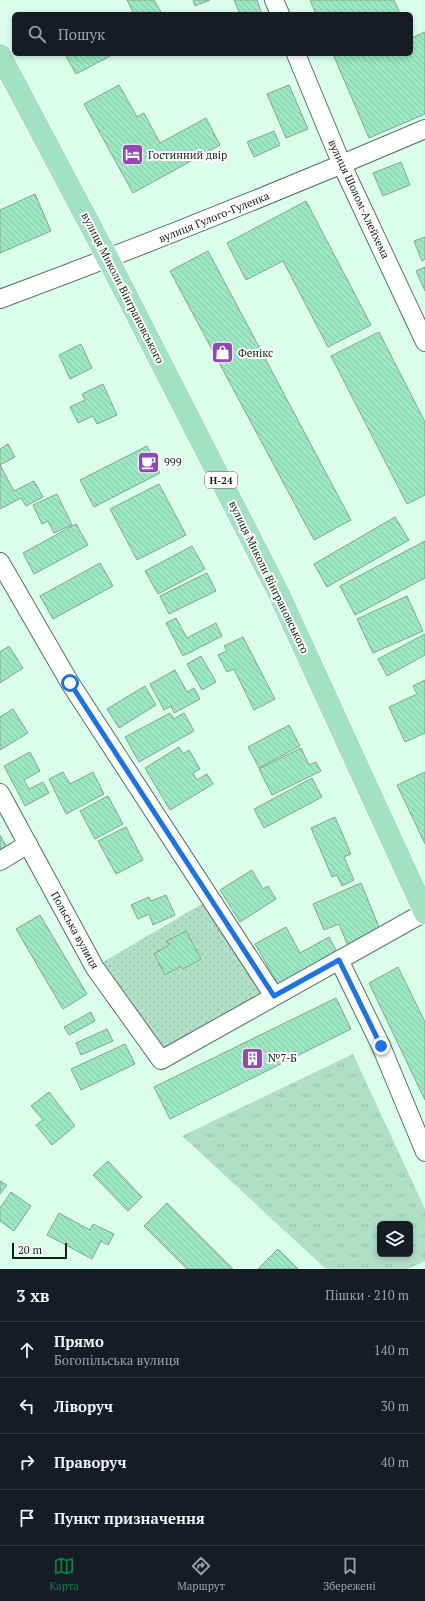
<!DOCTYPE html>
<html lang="uk">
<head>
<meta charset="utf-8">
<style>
  :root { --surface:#171b24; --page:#20242c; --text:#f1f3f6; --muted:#9ea1a6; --line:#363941; --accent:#0b8043 }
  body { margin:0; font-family:"PT Serif",serif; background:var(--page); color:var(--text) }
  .controls { position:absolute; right:12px; bottom:12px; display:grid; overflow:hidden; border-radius:6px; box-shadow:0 2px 6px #0003 }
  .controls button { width:36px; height:36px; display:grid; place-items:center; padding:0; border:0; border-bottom:1px solid var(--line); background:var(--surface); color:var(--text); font:20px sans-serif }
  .scale { position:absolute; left:12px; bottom:10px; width:55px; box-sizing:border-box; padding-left:4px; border:2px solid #121f19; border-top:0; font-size:11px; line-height:14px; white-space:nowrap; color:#121f19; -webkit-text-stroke:3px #fff; paint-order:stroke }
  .stop { position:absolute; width:12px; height:12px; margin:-9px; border:3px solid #1a73e8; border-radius:50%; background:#fff }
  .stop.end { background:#1a73e8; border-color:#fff; box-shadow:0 1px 4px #0008 }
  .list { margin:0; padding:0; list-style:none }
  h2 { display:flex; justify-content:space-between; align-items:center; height:52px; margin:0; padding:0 16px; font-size:17px }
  h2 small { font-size:13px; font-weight:400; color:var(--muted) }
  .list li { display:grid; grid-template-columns:26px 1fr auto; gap:12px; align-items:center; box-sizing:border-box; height:56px; padding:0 16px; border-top:1px solid var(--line) }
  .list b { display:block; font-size:15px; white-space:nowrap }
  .list p { margin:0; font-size:13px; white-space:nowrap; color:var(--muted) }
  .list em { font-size:13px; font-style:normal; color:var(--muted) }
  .icon { flex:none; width:22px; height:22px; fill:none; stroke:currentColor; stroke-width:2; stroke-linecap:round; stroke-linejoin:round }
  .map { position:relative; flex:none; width:425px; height:1269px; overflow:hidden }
  .search { position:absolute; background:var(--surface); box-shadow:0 2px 6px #0003; left:12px; right:12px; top:12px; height:44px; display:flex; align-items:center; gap:10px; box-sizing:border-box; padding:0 14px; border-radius:6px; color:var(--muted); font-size:15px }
  .sheet { height:276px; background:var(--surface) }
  nav { display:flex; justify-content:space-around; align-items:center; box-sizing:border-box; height:56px; border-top:1px solid var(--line); background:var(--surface); font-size:11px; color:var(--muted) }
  nav a { display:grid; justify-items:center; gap:2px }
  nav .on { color:var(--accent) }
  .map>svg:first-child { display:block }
</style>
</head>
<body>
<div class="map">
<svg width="425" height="1269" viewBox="0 0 425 1269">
  <defs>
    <pattern id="grass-dots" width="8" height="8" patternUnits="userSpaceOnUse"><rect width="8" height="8" fill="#b0dec7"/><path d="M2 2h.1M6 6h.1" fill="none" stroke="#96beaa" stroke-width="1.8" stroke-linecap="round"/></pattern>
    <pattern id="park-tufts" width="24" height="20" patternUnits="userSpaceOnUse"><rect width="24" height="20" fill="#b0dec7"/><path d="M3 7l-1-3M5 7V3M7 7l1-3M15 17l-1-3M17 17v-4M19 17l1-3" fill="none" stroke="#96beaa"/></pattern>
    <pattern id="building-back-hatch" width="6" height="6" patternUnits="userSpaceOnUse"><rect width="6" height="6" fill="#9ae9c3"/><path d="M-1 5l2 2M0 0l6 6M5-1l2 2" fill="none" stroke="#84c7a7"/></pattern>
  </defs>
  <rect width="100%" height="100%" fill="#dbfeec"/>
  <path fill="url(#grass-dots)" d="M205 902 264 994 163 1054 98 965Z"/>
  <path fill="url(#park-tufts)" fill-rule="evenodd" d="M353 1054 425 1209V1261L407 1269H326L182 1136ZM380 1224H410V1254H380Z"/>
  <g fill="url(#building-back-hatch)" stroke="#84a594">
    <path d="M127 0H154L162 14H134Z"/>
    <path d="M193 0H210L195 6Z"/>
    <path d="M234 0H257L262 14H240Z"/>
    <path d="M310 0H394L400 14H316Z"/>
    <path d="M425 32V114L369 138 333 54H411V38Z"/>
    <path d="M65 54H114L76 74Z"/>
    <path d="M119 85 137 117 144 113 160 143 206 118 220 145 133 193 84 104Z"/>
    <path d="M289 85 308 129 286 138 267 94Z"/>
    <path d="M274 131 280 145 254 157 247 142Z"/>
    <path d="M401 162 410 185 383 196 373 173Z"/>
    <path d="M35 194 51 231 0 253V210Z"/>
    <path d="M306 201 371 325 328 347 283 261 246 280 227 243Z"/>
    <path d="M425 237V259L422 261 414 241Z"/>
    <path d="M208 251 351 520 314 540 170 271Z"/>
    <path d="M425 267V291L416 271Z"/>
    <path d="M379 332 425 422V495L407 504 331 356Z"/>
    <path d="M81 344 92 368 70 379 59 355Z"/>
    <path d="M103 384 117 415 97 424 93 416 78 423 70 407 85 400 82 394Z"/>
    <path d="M8 444 15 457 0 465 14 491 34 481 43 497 26 506 21 498 0 509V449Z"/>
    <path d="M147 446 160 473 94 507 80 480Z"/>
    <path d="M159 484 186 535 137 560 110 509Z"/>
    <path d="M57 494 72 525 54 533 48 521 42 524 33 505Z"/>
    <path d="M395 517 409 540 327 587 314 564Z"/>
    <path d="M76 524 88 545 34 574 23 553Z"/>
    <path d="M425 541V578L355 615 340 586Z"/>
    <path d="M192 546 205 569 158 594 145 571Z"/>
    <path d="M100 563 113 586 53 619 40 596Z"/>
    <path d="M207 573 216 591 169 614 160 596Z"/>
    <path d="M407 596 423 631 373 653 357 619Z"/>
    <path d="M176 618 187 638 216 623 222 636 183 656 166 623Z"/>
    <path d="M425 634V655L387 676 378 659Z"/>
    <path d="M243 637 275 699 254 710 234 669 227 672 218 655 227 651 224 646Z"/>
    <path d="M9 646 23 668 0 683V652Z"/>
    <path d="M201 656 216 682 202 690 187 664Z"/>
    <path d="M175 670 187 692 194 688 200 699 174 713 171 706 164 710 150 684Z"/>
    <path d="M425 680V733L405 742 389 707 417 694 413 686Z"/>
    <path d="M145 686 156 705 119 728 107 709Z"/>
    <path d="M13 709 28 733 0 750V717Z"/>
    <path d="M170 713 174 719 184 713 194 731 139 762 125 737Z"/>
    <path d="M289 725 300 746 259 768 248 747Z"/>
    <path d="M179 747 183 754 189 750 200 769 193 773 197 780 207 774 213 784 170 810 145 768Z"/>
    <path d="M301 748 309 765 316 762 321 771 272 795 259 769Z"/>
    <path d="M30 752 40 771 24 780 29 789 43 782 49 793 25 806 4 766Z"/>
    <path d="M63 772 70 784 93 772 104 794 66 814 49 779Z"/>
    <path d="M425 772V844L397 785Z"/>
    <path d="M312 778 322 797 264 828 254 809Z"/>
    <path d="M108 796 123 824 95 839 80 811Z"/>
    <path d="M335 817 351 854 344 857 354 880 342 886 337 875 332 877 311 828Z"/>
    <path d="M126 827 143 860 116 874 98 841Z"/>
    <path d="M0 835 8 849 0 854Z"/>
    <path d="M252 870 263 889 268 886 276 899 240 922 220 890Z"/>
    <path d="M361 883 381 932 348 946 339 924 324 930 313 904Z"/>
    <path d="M166 895 175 915 153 925 149 914 138 919 131 905 149 897 151 901Z"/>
    <path d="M40 915 87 994 63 1009 16 929Z"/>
    <path d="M286 927 300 953 329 937 338 954 279 986 255 944Z"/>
    <path d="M186 931 201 959 183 969 181 966 165 975 154 954 169 945 167 941Z"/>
    <path d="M398 967 425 1022V1100L369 983Z"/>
    <path d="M336 998 351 1029 170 1119 154 1087Z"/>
    <path d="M91 1012 95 1021 69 1035 64 1027Z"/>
    <path d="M107 1029 113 1041 81 1055 76 1043Z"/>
    <path d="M125 1044 135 1064 81 1090 71 1069Z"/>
    <path d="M49 1092 75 1126 52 1145 36 1125 43 1120 31 1106Z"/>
    <path d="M108 1161 142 1197 128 1211 93 1175Z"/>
    <path d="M0 1181 7 1185 0 1194Z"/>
    <path d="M11 1192 31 1206 14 1231 0 1221V1208Z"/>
    <path d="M167 1203 233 1269H187L144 1226Z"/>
    <path d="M59 1213 90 1230 93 1224 114 1234 108 1245 101 1241 92 1259 47 1235Z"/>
    <path d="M278 1249 298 1269H258Z"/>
  </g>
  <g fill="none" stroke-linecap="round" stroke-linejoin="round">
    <defs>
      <g id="minor">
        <path d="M274 0 280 14"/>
        <path d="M296 54 342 165 425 342"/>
        <path d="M0 299C143 246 285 189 425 129"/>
        <path d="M0 562 70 683 274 996"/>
        <path d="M0 793 95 968 161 1060 425 912"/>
        <path d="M0 861 28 844"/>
        <path d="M339 960 381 1046 425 1152"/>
      </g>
      <path id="major" d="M0 55 108 259 279 594 425 913"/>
    </defs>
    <use href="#minor" stroke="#557464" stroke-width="20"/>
    <use href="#major" stroke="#fff" stroke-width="24"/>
    <use href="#minor" stroke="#fff" stroke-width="18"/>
    <use href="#major" stroke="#a1e2c5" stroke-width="22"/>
  </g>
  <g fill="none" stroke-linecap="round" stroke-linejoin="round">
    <path stroke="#1a73e8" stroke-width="5" d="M70 683 274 996 339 960 381 1046"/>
  </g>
  <defs>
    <symbol id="hotel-square" viewBox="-11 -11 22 22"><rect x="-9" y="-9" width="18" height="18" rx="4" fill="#9347b8" stroke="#fff"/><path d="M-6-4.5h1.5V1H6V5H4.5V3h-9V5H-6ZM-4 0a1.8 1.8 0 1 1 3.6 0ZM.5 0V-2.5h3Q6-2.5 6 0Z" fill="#fff"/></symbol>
    <symbol id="shop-square" viewBox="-11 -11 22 22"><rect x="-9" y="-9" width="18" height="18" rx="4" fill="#9347b8" stroke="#fff"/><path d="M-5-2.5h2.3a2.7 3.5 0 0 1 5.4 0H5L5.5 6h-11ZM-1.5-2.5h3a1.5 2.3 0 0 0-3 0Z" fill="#fff"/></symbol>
    <symbol id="cafe-square" viewBox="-11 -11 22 22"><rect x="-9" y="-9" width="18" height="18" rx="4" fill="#9347b8" stroke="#fff"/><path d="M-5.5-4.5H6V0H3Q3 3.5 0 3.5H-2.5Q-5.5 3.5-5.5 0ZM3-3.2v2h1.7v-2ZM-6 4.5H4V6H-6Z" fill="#fff"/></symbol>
    <symbol id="building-square" viewBox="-11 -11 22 22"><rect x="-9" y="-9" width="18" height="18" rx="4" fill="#9347b8" stroke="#fff"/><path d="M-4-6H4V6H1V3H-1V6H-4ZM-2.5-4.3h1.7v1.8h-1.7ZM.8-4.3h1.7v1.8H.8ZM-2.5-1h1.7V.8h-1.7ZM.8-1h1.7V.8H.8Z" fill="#fff"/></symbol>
  </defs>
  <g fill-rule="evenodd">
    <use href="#hotel-square" x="120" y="142" width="25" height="25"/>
    <use href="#shop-square" x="210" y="340" width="25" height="25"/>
    <use href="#cafe-square" x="136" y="450" width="25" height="25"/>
    <use href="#building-square" x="240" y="1046" width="25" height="25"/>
  </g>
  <g text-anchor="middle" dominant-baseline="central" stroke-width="4" stroke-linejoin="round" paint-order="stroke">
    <rect fill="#fff" stroke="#59625e" stroke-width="1" x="205" y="472" width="32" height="16" rx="3"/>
    <g font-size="10" font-weight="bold" fill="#121f19">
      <text x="221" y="480">Н-24</text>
    </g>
    <g font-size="11" fill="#121f19" stroke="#fff" text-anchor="start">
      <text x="148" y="155">Гостинний двір</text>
      <text x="238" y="353">Фенікс</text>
      <text x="164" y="462">999</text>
      <text x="268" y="1058">№7-Б</text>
    </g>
    <g font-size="11" fill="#121f19" stroke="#fff">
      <text transform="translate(359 199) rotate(65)">вулиця Шолом-Алейхема</text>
      <text transform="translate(214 217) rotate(-22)">вулиця Гулого-Гуленка</text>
      <text transform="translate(123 288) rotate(63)">вулиця Миколи Вінграновського</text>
      <text transform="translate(269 577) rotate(64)">вулиця Миколи Вінграновського</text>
      <text transform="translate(75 930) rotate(61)">Польська вулиця</text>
    </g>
  </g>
</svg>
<div class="controls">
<button><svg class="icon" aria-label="layers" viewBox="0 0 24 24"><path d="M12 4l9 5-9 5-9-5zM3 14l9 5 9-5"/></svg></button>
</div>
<div class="scale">20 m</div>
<div class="stop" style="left:70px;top:683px"></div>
<div class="stop end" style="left:381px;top:1046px"></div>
<div class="search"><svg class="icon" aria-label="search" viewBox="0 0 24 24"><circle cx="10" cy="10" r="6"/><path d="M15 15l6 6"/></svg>Пошук</div>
</div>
<section class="sheet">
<h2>3 хв<small>Пішки · 210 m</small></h2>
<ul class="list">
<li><svg class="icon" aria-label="ahead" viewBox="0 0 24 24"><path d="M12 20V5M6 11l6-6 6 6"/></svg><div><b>Прямо</b><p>Богопільська вулиця</p></div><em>140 m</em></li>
<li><svg class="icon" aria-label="left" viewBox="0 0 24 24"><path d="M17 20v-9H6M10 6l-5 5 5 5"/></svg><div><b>Ліворуч</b></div><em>30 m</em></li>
<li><svg class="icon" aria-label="right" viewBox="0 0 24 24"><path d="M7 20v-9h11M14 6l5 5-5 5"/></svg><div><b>Праворуч</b></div><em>40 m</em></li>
<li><svg class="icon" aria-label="arrive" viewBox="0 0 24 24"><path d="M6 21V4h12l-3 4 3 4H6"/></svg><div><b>Пункт призначення</b></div></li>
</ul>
</section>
<nav>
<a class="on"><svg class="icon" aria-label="map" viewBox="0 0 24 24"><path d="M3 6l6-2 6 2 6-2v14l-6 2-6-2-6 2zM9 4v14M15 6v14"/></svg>Карта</a>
<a><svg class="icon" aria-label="directions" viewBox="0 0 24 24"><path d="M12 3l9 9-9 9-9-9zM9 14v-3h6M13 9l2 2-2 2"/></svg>Маршрут</a>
<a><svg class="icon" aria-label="saved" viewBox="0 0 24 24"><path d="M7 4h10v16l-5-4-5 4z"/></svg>Збережені</a>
</nav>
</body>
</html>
